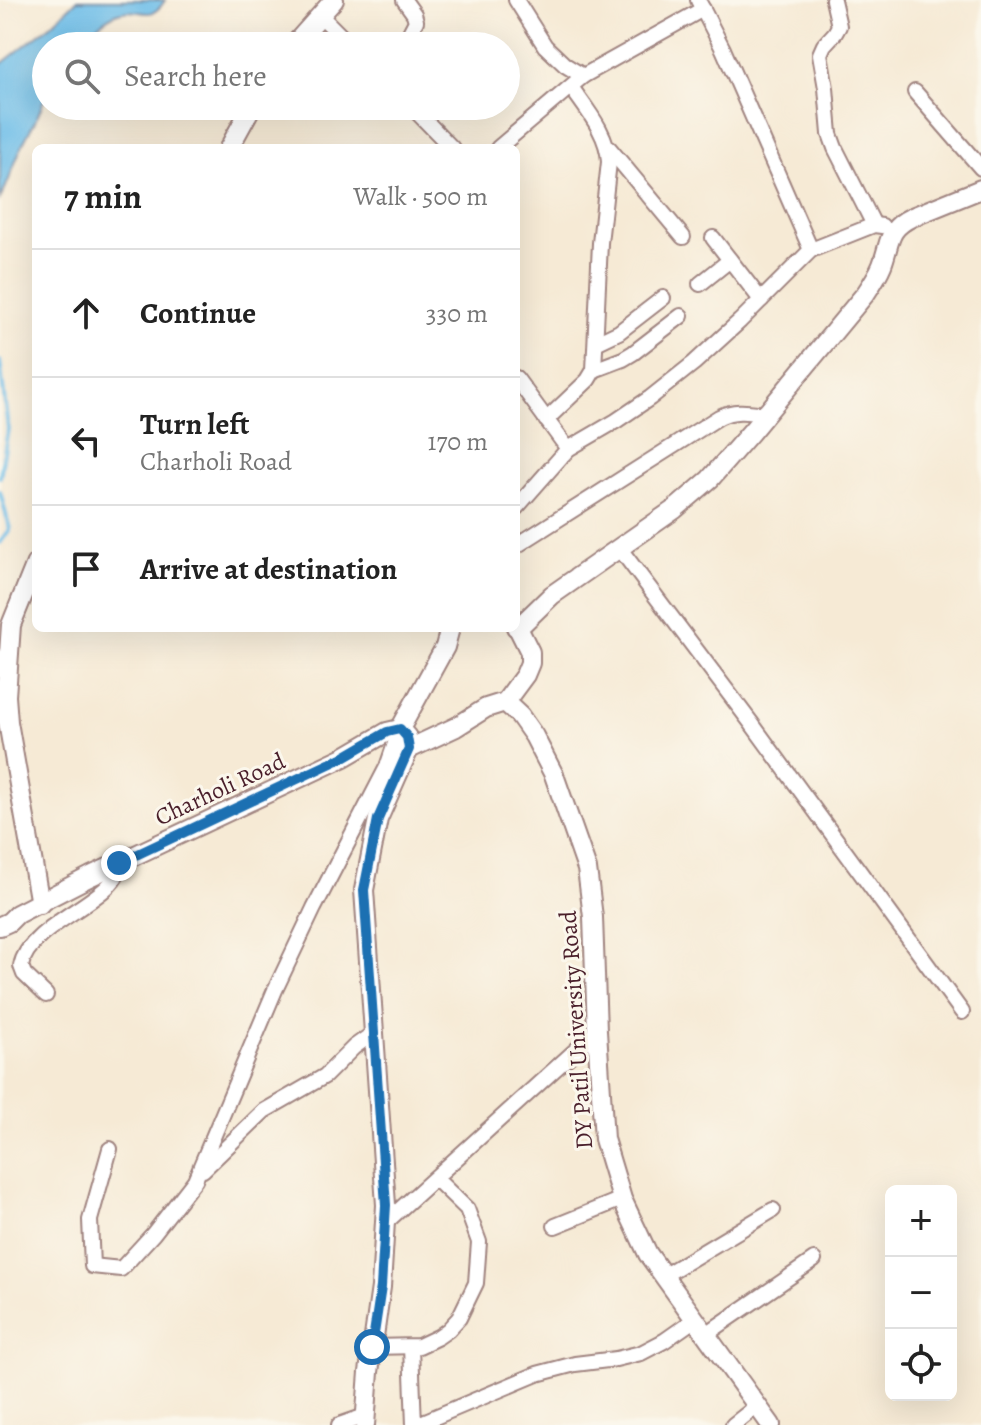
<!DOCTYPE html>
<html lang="en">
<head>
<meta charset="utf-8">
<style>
  :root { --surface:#fff; --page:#f2f2f2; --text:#222; --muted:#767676; --line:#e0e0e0 }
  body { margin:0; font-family:Alegreya,serif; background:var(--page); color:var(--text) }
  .controls { position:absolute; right:24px; bottom:24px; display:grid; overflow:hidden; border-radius:12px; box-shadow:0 8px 32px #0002 }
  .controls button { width:72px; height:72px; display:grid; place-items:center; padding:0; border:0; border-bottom:2px solid var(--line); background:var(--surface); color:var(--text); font:40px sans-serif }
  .stop { position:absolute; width:24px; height:24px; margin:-18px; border:6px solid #1f6fb2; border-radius:50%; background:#fff }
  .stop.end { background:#1f6fb2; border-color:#fff; box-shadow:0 2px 8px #0008 }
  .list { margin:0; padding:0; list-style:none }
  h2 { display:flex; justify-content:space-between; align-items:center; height:104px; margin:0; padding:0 32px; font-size:34px }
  h2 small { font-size:26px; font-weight:400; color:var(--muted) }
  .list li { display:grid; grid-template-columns:52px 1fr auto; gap:24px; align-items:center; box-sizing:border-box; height:128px; padding:0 32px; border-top:2px solid var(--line) }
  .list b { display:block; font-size:30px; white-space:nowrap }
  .list p { margin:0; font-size:26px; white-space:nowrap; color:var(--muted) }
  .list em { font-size:26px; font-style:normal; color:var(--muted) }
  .icon { flex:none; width:44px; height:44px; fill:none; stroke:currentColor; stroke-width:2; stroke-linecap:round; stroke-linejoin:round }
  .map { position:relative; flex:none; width:981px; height:1425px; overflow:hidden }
  .search { position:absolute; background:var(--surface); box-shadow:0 8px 32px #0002; left:32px; top:32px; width:488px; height:88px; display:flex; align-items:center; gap:20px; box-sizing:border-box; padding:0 28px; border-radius:44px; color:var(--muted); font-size:30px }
  .panel { position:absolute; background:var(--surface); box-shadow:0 8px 32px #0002; left:32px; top:144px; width:488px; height:488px; border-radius:12px }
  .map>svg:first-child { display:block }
</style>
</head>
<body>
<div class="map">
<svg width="981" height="1425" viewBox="0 0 981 1425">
  <rect width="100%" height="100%" fill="#fbf7ec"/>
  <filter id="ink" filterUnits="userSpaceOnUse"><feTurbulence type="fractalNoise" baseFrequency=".0125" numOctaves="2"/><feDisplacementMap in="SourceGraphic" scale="16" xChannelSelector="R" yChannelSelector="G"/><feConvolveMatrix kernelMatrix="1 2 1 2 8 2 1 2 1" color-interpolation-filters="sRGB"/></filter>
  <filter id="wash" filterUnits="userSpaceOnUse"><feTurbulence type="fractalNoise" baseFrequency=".006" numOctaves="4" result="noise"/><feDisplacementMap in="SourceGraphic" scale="32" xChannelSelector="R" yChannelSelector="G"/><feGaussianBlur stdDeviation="1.8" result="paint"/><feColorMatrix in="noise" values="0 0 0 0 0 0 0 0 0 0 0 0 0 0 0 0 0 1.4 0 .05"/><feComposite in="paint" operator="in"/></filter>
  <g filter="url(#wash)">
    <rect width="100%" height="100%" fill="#f6ead5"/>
    <path fill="#6dbde8" stroke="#5c6e8a" stroke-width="2" d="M77 0H165C151 25 138 5 118 13 102 19 89 34 77 46H46C46 60 48 76 46 90 42 115 25 135 17 158 11 173 8 185 0 199V65L52 24Z"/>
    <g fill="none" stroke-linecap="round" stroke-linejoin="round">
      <g stroke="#6dbde8" stroke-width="4">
        <path d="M0 361 8 429 0 477"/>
        <path d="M0 491 10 529 0 543"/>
      </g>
    </g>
  </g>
  <g filter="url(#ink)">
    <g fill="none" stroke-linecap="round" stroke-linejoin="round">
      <defs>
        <g id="minor">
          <path d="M516 0 545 46 565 65 583 76"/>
          <path d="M833 0 839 26 835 33 824 45 820 54 826 88 830 134 835 148 874 225"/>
          <path d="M320 15 351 46"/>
          <path d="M403 46 416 21 414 14 404 0"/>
          <path d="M915 92 981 168"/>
          <path d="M411 106 452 148"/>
          <path d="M498 148 583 76 703 9"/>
          <path d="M609 148 683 237"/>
          <path d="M713 238 761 300"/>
          <path d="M811 250 874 225 882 226"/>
          <path d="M700 284 730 260"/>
          <path d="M596 343 619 332 663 298"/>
          <path d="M594 370 623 359 633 353 681 316"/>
          <path d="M516 378 568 449"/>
          <path d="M546 420 588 380 594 370 600 243 609 162C608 134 587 110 571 87"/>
          <path d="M516 508 568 449 616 421 650 398 694 363 740 321 811 250 723 49 698 0"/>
          <path d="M516 546 719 417C735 409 749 412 766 414"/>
          <path d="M620 549 752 724 962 1012"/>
          <path d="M46 995 24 974 21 966C29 922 123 898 119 863"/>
          <path d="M110 1149 90 1220 92 1266 121 1269 153 1234 195 1180 275 990 314 908 387 767 400 729"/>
          <path d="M203 1170 264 1111 325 1076 354 1047 375 1032"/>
          <path d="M385 1223 597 1031"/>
          <path d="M555 1226 622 1199"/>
          <path d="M663 1276 773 1210"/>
          <path d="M705 1335 814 1260"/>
          <path d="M372 1347 419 1346 438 1337 448 1330 459 1318 476 1283 479 1242 467 1209 436 1179"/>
          <path d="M411 1347 414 1425"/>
          <path d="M339 1425 365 1416"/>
          <path d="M416 1425 537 1374 575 1364 616 1359 641 1353 664 1341 694 1320"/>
          <path d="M733 1425 757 1406"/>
        </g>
        <g id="tertiary">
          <path d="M293 46 334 0"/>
          <path d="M229 148 252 106"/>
          <path d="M36 563 11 625 6 696 8 722 40 904"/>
          <path d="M516 627 518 628 552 595 675 509 710 479 751 432 866 293C872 284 878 275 882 265 891 241 887 229 912 217L981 189"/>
          <path d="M505 702 520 716 534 736 554 775 587 869 593 917 597 1031 604 1139 622 1199 648 1254 771 1425"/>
          <path d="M400 729 445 647 450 628"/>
          <path d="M409 749 456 727 486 708 505 702 525 675 530 663V652L518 628"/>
          <path d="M0 926 9 922 17 914 91 876 344 757 387 732 400 729"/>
          <path d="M365 1425 369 1372 381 1287 386 1205 364 890 378 819 409 749 407 737 400 729"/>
        </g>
      </defs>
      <use href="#minor" stroke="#a08480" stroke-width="18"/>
      <use href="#tertiary" stroke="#a08480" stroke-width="22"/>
      <use href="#minor" stroke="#fff" stroke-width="14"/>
      <use href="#tertiary" stroke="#fff" stroke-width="18"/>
    </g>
  </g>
  <g fill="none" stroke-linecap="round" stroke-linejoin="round" filter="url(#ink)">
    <path stroke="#1f6fb2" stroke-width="10" d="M119 863 344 757 387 732 400 729 407 737 409 749 378 819 364 890 386 1205 381 1287 372 1347"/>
  </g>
  <g text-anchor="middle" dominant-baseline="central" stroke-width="6" stroke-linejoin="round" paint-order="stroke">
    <g font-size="24" fill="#4a1f2b" stroke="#fbf7ec">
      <text transform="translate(220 789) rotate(-25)">Charholi Road</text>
      <text transform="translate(576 1030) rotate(-94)">DY Patil University Road</text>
    </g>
  </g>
</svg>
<div class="controls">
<button>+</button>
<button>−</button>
<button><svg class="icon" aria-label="locate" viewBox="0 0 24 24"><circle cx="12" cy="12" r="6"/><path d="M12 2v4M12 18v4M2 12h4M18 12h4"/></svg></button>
</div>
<div class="stop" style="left:372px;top:1347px"></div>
<div class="stop end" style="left:119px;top:863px"></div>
<div class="search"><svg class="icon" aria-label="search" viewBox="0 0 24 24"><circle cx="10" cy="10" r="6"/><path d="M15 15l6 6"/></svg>Search here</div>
<section class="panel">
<h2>7 min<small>Walk · 500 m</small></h2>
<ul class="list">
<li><svg class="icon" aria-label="ahead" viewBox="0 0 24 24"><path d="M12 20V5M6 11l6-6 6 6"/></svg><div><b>Continue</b></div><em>330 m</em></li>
<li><svg class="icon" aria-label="left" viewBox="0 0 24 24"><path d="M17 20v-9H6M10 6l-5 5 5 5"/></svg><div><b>Turn left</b><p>Charholi Road</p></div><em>170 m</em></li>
<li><svg class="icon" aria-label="arrive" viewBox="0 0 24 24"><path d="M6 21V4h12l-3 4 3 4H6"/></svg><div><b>Arrive at destination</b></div></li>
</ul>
</section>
</div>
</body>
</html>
